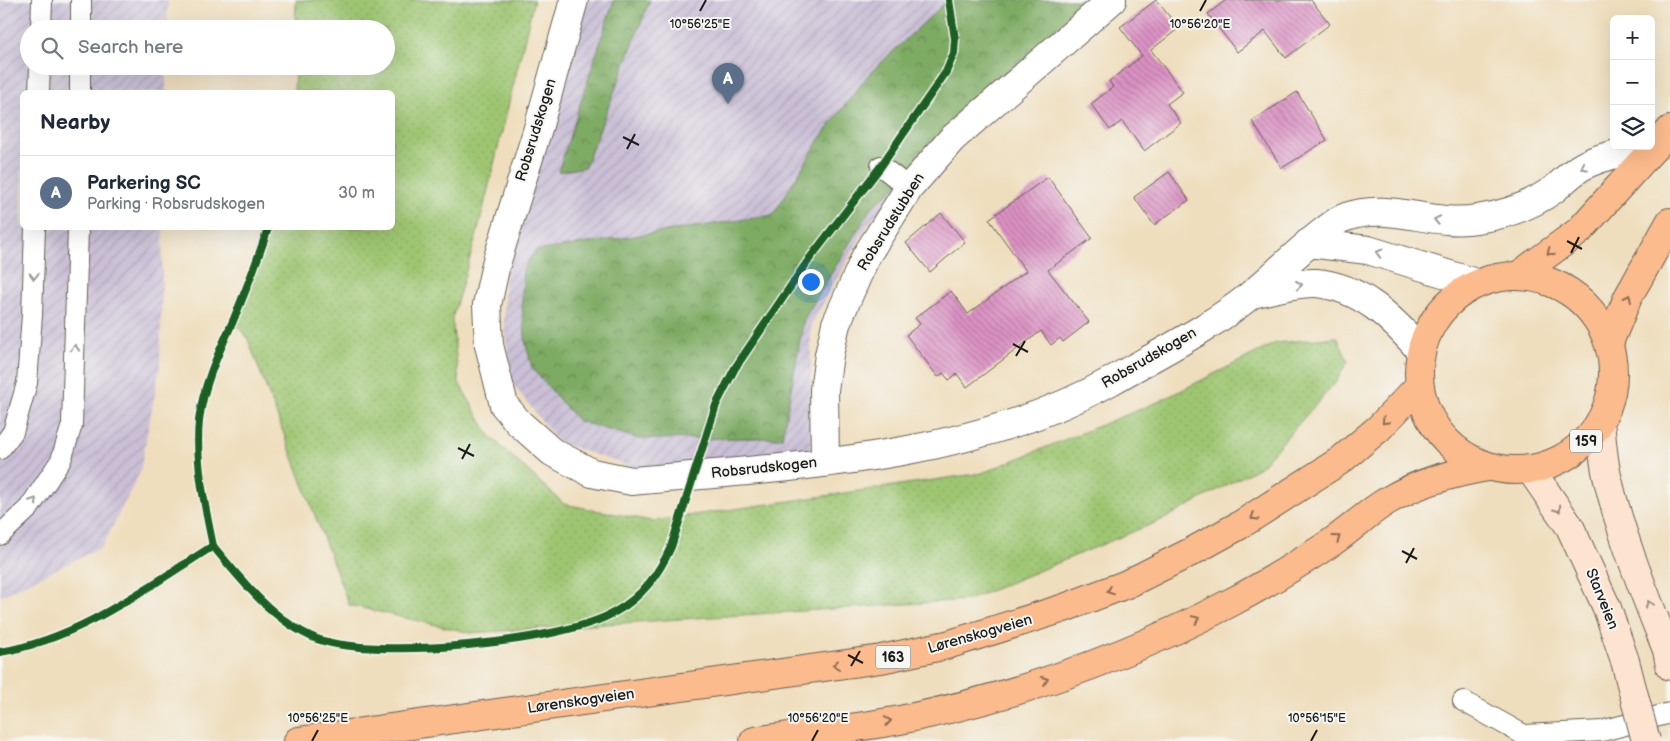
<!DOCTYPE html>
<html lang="en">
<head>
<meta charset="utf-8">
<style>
  :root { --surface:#fff; --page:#f6f6f7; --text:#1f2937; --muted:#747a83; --line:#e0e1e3; --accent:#1f6fb2 }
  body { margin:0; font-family:"Balsamiq Sans",sans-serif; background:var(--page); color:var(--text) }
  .controls { position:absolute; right:15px; top:15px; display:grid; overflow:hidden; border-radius:8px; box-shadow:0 5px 20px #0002 }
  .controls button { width:45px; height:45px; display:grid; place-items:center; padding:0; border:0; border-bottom:1px solid var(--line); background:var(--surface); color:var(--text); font:25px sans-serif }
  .you { position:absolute; left:810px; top:281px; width:18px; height:18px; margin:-12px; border:4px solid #fff; border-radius:50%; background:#1a73e8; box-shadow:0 0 0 8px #1a73e833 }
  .badge { display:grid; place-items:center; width:32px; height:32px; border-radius:50%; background:var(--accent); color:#fff; font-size:16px; font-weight:700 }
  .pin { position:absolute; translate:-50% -41px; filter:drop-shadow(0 1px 2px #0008) }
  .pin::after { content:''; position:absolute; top:26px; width:18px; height:15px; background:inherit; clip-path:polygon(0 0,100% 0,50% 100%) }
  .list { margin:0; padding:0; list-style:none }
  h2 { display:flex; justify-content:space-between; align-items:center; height:65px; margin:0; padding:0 20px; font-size:21px }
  h2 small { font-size:16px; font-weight:400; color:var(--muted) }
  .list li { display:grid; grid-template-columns:32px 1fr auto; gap:15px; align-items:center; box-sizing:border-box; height:75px; padding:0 20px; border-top:1px solid var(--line) }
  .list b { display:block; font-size:19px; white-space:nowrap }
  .list p { margin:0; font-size:16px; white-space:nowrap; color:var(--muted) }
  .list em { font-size:16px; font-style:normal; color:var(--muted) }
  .icon { flex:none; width:28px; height:28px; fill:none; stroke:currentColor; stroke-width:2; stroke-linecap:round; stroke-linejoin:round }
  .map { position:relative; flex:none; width:1670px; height:741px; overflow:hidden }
  .search { position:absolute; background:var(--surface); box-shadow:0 5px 20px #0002; left:20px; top:20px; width:375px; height:55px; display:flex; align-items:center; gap:12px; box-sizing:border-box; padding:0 18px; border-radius:28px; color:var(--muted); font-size:19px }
  .panel { position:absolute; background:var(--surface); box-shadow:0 5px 20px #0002; left:20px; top:90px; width:375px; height:140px; border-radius:8px }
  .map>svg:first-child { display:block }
</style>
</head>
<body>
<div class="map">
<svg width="1670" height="741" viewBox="0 0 1670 741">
  <defs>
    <pattern id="industrial-furrows" width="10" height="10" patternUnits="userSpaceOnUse" patternTransform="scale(1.25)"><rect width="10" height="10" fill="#cabfd6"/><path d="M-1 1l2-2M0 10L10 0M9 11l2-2" fill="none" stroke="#ada4b7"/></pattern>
    <pattern id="grass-dots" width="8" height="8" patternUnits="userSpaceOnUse" patternTransform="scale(1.25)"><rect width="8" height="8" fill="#9ec672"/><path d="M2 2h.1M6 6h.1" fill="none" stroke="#88aa62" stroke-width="1.8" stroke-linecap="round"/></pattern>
    <pattern id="forest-crowns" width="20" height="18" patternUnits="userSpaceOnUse" patternTransform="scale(1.25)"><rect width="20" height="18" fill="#7eab64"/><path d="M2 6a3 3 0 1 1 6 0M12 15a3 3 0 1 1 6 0" fill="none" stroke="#668a52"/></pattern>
    <pattern id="building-back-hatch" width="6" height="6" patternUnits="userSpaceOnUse" patternTransform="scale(1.25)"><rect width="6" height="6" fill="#db92c4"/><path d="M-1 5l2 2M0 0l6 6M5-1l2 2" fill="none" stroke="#b1769e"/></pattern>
  </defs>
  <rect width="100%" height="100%" fill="#f6f6f2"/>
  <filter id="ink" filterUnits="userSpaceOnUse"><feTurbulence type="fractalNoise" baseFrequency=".02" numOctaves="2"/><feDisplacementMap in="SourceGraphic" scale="10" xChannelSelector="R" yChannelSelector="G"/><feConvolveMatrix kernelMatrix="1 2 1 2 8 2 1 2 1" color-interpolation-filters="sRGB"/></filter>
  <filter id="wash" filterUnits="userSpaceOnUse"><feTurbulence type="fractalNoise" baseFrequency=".0096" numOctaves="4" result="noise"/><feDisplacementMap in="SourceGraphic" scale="20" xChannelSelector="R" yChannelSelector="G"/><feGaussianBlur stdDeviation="1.12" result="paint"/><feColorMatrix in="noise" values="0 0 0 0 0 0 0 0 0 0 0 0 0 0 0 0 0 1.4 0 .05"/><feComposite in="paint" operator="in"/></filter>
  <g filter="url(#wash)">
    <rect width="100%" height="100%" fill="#efdebd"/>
    <g fill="url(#industrial-furrows)">
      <path d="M0 0H168L167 29H29V66H166V92H22V228H163L160 366 140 472 102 547 0 596Z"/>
      <path d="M587 0H1116L928 165 868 224 811 325V459L640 470 558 442 512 383 504 321 505 260Z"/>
    </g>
    <path fill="url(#grass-dots)" stroke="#5d7147" d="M296 0H534L478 230 452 319 459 383 490 436 564 504 652 521 982 473 1158 402 1276 343 1337 337 1348 361 1335 383 1260 467 1164 519 968 600 471 633 349 605 247 337 233 321 257 262 268 228H392V92H294L295 66H386V29H295Z"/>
    <g fill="url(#forest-crowns)" stroke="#4d6440">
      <path d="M614 0H650L585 167 558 172Z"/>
      <path d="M948 0H1114L871 208 804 319 782 438 639 439 578 421 532 368 526 344 522 307 523 270 535 251 773 215 823 134 869 74Z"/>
    </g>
    <g id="blocks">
      <g fill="url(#building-back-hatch)">
        <path d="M1156 0 1179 28 1151 50 1183 92 1167 104 1181 123 1144 151 1122 121 1110 130 1091 104 1113 87 1109 81 1142 56 1120 27Z"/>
        <path d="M1226 0H1311L1330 24 1286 58 1265 31 1237 52 1208 14Z"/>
        <path d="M1297 92 1327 140 1282 168 1252 121Z"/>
        <path d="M1169 172 1189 200 1154 225 1134 197Z"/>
        <path d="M1048 177 1092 238 1048 270 1089 322 1063 342 1060 338 1051 345 1041 331 967 387 957 374 949 380 943 373 938 377 906 335 920 324 915 318 951 291 968 314 1026 271 989 219Z"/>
        <path d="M941 213 965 242 930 272 906 243Z"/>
      </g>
    </g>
  </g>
  <g filter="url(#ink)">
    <use href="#blocks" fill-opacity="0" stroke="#666054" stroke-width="1"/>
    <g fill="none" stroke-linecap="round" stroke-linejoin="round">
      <defs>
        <g id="lane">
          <path d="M41 29 42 0"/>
          <path d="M81 29V0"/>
          <path d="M39 92 40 66"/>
          <path d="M80 92V66"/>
          <path d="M881 166 909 188"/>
          <path d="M0 449 13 432 27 383 32 315 35 228"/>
          <path d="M0 535 29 508 61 460 72 425 78 228"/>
          <path d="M1463 701 1524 735 1602 731 1670 713"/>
        </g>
        <g id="street">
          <path d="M574 0 539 125 496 264 487 305 489 345 504 405 519 423 552 452 592 473 632 481C789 467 970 460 1111 381 1156 355 1212 327 1252 294 1276 274 1298 251 1323 232 1330 227 1338 219 1346 217 1391 201 1431 227 1477 219 1505 215 1529 207 1553 190 1563 182 1572 172 1583 166 1600 156 1628 152 1647 146"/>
          <path d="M1308 243 1368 250 1476 283"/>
          <path d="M1252 294C1272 290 1295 282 1316 283 1361 287 1392 318 1420 350"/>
          <path d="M825 462 824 390 829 355 836 324 866 256 909 188 952 139 1112 0"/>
        </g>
        <g id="secondary">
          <path d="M1600 422C1602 440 1603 458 1607 476 1621 536 1644 592 1667 650L1670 666"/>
          <path d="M1530 469 1570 527 1607 608 1625 661"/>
        </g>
        <g id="highway">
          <path d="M1519 275 1579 231 1670 130"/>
          <circle cx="1516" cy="373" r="97"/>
          <path d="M1609 343 1628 297 1670 222"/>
          <path d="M298 741 881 659 947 645 1064 608 1127 584 1191 552 1240 525 1341 460 1379 428 1419 386"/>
          <path d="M754 741C802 734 851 729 900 720 1014 697 1127 657 1230 603 1264 585 1297 565 1329 544 1349 531 1367 513 1387 501 1419 482 1452 473 1488 467"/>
        </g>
      </defs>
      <use href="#lane" stroke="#666054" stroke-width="22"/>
      <use href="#street" stroke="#666054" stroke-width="30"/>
      <use href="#secondary" stroke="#666054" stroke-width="30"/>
      <use href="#highway" stroke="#666054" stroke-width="30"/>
      <use href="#lane" stroke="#fff" stroke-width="20"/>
      <use href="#street" stroke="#fff" stroke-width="28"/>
      <use href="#secondary" stroke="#fde4d1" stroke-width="28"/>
      <use href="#highway" stroke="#fbbb8c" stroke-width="28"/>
      <defs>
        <path id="secondary-bridge" d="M1625 661 1646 741"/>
      </defs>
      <use href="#secondary-bridge" stroke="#666054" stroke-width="30" stroke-linecap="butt"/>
      <use href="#secondary-bridge" stroke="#fde4d1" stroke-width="28"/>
      <defs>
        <g id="cycleway">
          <path d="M213 546C205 507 195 462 199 421 203 385 218 354 233 321 246 290 258 259 268 228"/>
          <path d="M0 652C79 639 146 588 213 546 241 580 274 622 317 639 374 660 563 643 615 612 642 597 658 575 671 547L716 405 735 368 810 258 881 166 946 72 954 53 955 39 949 0"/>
        </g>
      </defs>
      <use href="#cycleway" stroke="#f6f6f2" stroke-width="11"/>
      <use href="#cycleway" stroke="#1b5e20" stroke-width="8"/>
    </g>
    <defs><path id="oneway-chevron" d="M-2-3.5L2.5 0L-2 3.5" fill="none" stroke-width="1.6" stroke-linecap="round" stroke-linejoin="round" transform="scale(1.25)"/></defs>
    <g stroke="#999">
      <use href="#oneway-chevron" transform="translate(1584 167) rotate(152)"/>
      <use href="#oneway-chevron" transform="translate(1437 220) rotate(-169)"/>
      <use href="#oneway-chevron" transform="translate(1379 253) rotate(-166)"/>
      <use href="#oneway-chevron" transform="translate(34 276) rotate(92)"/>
      <use href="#oneway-chevron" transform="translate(1299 285) rotate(-6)"/>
      <use href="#oneway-chevron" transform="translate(75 348) rotate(-87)"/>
      <use href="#oneway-chevron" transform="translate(34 501) rotate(-57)"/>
    </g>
    <g stroke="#8c6c54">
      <use href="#oneway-chevron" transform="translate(1550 252) rotate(144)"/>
      <use href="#oneway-chevron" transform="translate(1628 298) rotate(-65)"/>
      <use href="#oneway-chevron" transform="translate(1385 421) rotate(134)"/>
      <use href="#oneway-chevron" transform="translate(1254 517) rotate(148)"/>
      <use href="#oneway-chevron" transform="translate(1337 538) rotate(-36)"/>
      <use href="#oneway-chevron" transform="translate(1110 591) rotate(159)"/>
      <use href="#oneway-chevron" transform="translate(1196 619) rotate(-26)"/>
      <use href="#oneway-chevron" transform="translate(836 665) rotate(173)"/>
      <use href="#oneway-chevron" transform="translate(1045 680) rotate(-19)"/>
      <use href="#oneway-chevron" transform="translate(888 721) rotate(-9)"/>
    </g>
    <g stroke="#988a80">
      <use href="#oneway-chevron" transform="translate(1558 509) rotate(55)"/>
      <use href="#oneway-chevron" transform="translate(1649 604) rotate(-111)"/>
    </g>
  </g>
  <path fill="none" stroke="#1c1c1c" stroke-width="2" d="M700 11 706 0M1200 11 1206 0M623 137 639 145M627 149 635 134M1567 241 1582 249M1571 253 1579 237M1013 344 1028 352M1016 356 1025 341M458 448 474 456M462 459 470 444M1402 551 1417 559M1406 563 1414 548M848 655 863 663M851 666 860 651M312 741 318 730M812 741 818 730M1311 741 1317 730"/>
  <g text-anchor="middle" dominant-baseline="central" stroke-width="4" stroke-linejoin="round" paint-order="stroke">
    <g fill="#f6f6f2" stroke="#5d5d5c" stroke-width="1">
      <rect x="1570" y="429.5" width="32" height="23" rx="4"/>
      <rect x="875.5" y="645.5" width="35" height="23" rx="4"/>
    </g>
    <g font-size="14" font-weight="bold" fill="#1c1c1c">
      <text x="1586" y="441">159</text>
      <text x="893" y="657">163</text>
    </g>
    <g font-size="15" fill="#1c1c1c" stroke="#f6f6f2">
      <text transform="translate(536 130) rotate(-73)">Robsrudskogen</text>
      <text transform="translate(891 222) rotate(-58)">Robsrudstubben</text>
      <text transform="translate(1149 358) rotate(-30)">Robsrudskogen</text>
      <text transform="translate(764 468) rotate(-6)">Robsrudskogen</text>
      <text transform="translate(1602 599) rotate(68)">Starveien</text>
      <text transform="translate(980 634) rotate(-16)">Lørenskogveien</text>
      <text transform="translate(581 701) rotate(-8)">Lørenskogveien</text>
    </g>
  </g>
  <g font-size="12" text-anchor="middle" fill="#1c1c1c" stroke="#f6f6f2" stroke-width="4" stroke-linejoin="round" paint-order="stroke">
    <text x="700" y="28">10°56'25"E</text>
    <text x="1200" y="28">10°56'20"E</text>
    <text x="318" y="722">10°56'25"E</text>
    <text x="818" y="722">10°56'20"E</text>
    <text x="1317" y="722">10°56'15"E</text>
  </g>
</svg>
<div class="controls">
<button>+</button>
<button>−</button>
<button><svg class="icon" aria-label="layers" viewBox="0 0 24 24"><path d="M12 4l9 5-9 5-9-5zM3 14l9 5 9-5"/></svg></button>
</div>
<div class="you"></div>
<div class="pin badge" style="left:728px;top:104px;background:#5c6f8a">A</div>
<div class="search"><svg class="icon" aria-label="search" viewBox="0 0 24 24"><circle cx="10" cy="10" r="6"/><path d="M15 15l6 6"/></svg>Search here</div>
<section class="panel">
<h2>Nearby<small></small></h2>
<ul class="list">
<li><span class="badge" style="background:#5c6f8a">A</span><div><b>Parkering SC</b><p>Parking · Robsrudskogen</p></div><em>30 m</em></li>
</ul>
</section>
</div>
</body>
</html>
